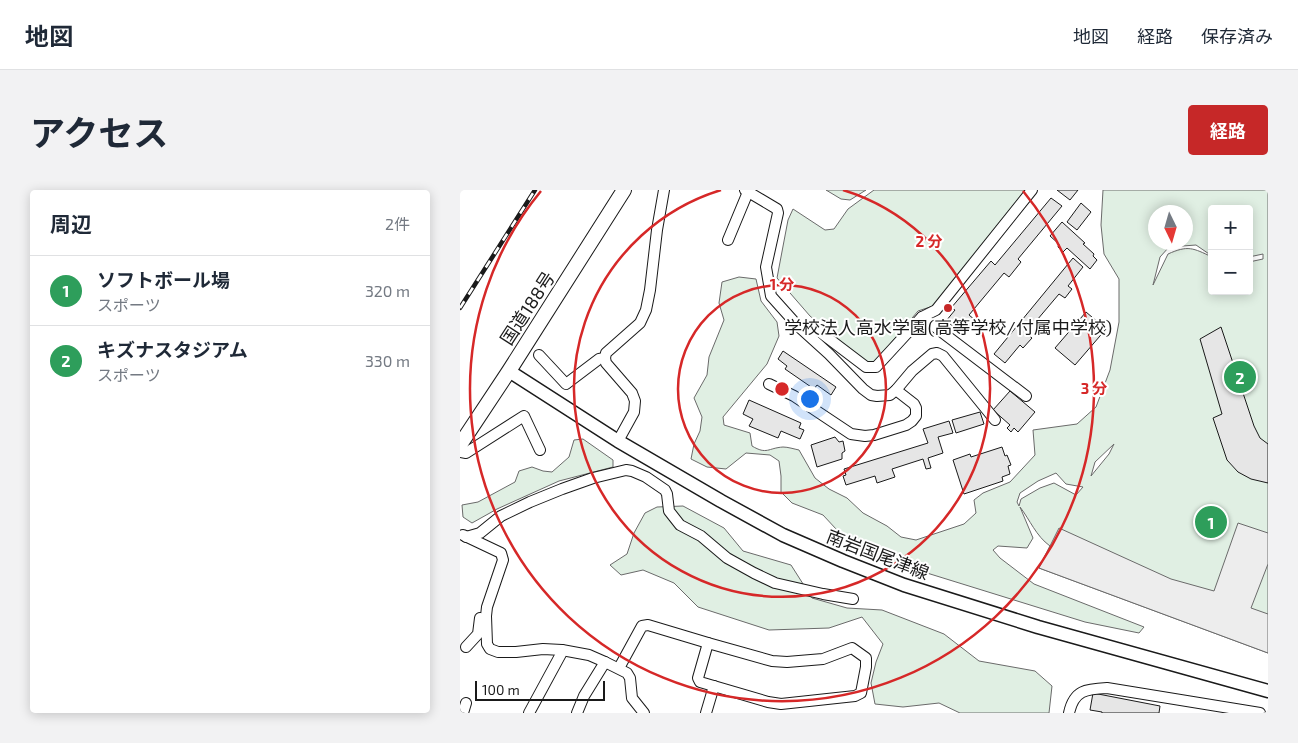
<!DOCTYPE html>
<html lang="ja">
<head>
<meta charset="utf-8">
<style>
  :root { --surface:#fff; --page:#f2f2f3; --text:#1f2937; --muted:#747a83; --line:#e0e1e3; --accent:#c62828 }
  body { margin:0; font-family:"Exo 2","Noto Sans JP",sans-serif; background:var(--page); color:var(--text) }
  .controls { position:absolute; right:15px; top:15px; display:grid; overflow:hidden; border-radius:5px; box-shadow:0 2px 12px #0003 }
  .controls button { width:45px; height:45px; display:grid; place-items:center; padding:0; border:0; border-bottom:1px solid var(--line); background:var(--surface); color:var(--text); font:25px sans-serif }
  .compass { position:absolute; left:688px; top:15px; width:45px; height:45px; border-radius:50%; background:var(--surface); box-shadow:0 2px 12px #0003; rotate:175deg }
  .scale { position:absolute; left:15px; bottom:12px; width:130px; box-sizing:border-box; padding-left:5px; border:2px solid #1a1a1a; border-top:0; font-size:14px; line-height:18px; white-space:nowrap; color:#1a1a1a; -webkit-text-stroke:4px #fff; paint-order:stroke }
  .you { position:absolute; left:349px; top:208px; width:18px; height:18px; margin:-12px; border:4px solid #fff; border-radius:50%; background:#1a73e8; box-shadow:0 0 0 8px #1a73e833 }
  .badge { display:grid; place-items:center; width:32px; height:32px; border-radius:50%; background:var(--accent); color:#fff; font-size:16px; font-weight:700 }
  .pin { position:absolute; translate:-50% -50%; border:2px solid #fff; box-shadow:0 1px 5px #0006 }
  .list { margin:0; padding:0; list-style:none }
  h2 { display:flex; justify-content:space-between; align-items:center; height:65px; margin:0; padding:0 20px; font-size:21px }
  h2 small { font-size:16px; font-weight:400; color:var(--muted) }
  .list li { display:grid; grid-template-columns:32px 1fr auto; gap:15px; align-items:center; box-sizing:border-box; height:70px; padding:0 20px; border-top:1px solid var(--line) }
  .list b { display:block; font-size:19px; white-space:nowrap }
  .list p { margin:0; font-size:16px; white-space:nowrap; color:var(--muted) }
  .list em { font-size:16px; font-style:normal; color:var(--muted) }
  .map { position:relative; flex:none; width:808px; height:523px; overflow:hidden; border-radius:5px }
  header { display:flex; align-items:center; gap:30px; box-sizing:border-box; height:70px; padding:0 25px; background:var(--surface); border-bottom:1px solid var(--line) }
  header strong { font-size:24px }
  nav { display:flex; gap:28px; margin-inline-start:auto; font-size:18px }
  .intro { display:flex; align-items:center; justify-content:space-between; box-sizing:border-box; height:120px; padding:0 30px }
  h1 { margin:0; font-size:35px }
  .button { padding:12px 22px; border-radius:5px; background:var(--accent); color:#fff; font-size:18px; font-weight:700 }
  main { display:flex; gap:30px; padding:0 30px }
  aside { flex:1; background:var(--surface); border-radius:5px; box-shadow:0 2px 12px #0003 }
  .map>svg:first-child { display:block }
</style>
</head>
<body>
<header>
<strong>地図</strong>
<nav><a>地図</a><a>経路</a><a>保存済み</a></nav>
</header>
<div class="intro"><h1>アクセス</h1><a class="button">経路</a></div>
<main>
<aside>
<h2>周辺<small>2件</small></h2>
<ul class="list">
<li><span class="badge" style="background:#2e9e5b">1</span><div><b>ソフトボール場</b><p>スポーツ</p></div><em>320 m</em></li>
<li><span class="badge" style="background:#2e9e5b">2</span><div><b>キズナスタジアム</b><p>スポーツ</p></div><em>330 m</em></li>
</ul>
</aside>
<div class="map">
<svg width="808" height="523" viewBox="0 0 808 523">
  <rect width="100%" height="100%" fill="#fff"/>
  <g fill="#e0efe3" stroke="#6a6a6a" fill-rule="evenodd">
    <path d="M366 0H406L390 10 381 9Z"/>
    <path d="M414 0H568L473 116 458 121 415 172 406 174 350 126 317 88 328 30 333 19 365 40 374 39 388 19Z"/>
    <path d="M643 0H808V463L579 378 590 356C576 346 570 330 560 317L573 348 567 358 538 356 533 360 540 368 574 394 684 437 679 443 625 432 425 370 390 354 363 325 332 313 321 302V286L319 271 310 265 286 263 266 279 247 277 231 269 234 254 240 241 242 227 234 208 247 185 249 167 264 130 259 113 262 92 279 87 296 89 301 111 317 132 319 146 307 174 263 227 264 235 290 243 292 256C307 265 308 258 323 257 328 257 334 259 339 260L355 288 369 299 387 308 403 323 427 336 441 347 456 350 504 334 516 323 514 310 523 303 550 292 575 265 573 240 617 234 636 217 650 180 659 132V89L644 64 641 35ZM752 19H789V67L803 64V69L789 72V101H752V67C733 58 728 55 708 64L693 95 700 67 709 57 736 55 752 66ZM696 22H726V52H696ZM654 254 649 264 631 286 635 272ZM596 283 606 294 623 297 616 305 594 293 580 298 561 309 559 316 557 312 560 303 578 291Z"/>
    <path d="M123 249 153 270V277L99 291 37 319 12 333 3 327 2 315 18 312 55 292 59 281 72 277 83 281 92 282 109 267 114 250Z"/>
    <path d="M223 316 264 338 283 361 331 375 352 408 387 418 422 420 484 444 519 471 575 481 592 496 589 523H500L479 513 443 517 415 514 411 493 416 472 423 454 402 427 369 438 309 440 238 417 214 393 183 380 161 385 150 375 167 364 174 343 185 323 197 317Z"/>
  </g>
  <path fill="#ededed" stroke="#6a6a6a" d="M778 333 808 343V374L791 418 808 424V463L579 378 599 338 711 389 754 401Z"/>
  <g fill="#e6e6e6" stroke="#1a1a1a">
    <path d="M597 0H618L610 10Z"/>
    <path d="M591 8 602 16 558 69 561 72 549 87 544 83 509 125 515 130 510 136 505 132 498 140 486 131 495 120 491 118 531 71 535 75Z"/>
    <path d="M621 13 631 22 617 40 607 32Z"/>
    <path d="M602 32 625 53 623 54 634 64 633 66 637 70 630 79 607 58 603 62 598 57 599 54 590 46Z"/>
    <path d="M613 68 623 77 608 96 612 99 605 108 599 104 566 143 572 148 563 158 560 155 545 173 534 164Z"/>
    <path d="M626 122 646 139 615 175 595 158Z"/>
    <path d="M761 137 794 236 800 248 808 254V293L791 289 778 282 767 270 753 228 762 224 740 149Z"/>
    <path d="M323 161 376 197 371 205 357 195 354 199 325 179 327 176 318 169Z"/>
    <path d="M550 201 575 222 558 242 554 238 551 242 547 238 550 235 533 220Z"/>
    <path d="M289 210 341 233 339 238 344 240 340 249 321 241 318 248 289 236 293 229 283 224Z"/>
    <path d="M520 222 524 234 496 243 492 230Z"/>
    <path d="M489 231 493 243 478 247 483 263 468 268 471 278 466 279 463 269 432 279 435 287 417 293 415 286 386 295 383 286 386 285 384 279 468 253 463 239Z"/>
    <path d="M375 247 379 252 383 251 385 261 382 263V269L357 277 351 255Z"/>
    <path d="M542 257 545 266 547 265 551 275 548 276 550 284 542 287 543 291 504 304 493 270 510 264 511 267Z"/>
    <path d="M633 503 700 516 699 523H642V522L630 520Z"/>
  </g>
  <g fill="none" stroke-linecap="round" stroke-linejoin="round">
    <defs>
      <g id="minor">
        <path d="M285 0 317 19 318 23 306 77 311 106 337 135 369 164 403 199 411 205 417 206 430 205 436 200 452 181 472 164 477 163 483 166 535 230"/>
        <path d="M268 50 288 2"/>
        <path d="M344 140 346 138 352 136 406 177H416L462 127"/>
        <path d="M79 165 106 194 139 169 145 168"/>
        <path d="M309 194 334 206 391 244 405 246 414 245 446 235 452 231 456 226V218L454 214 436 200"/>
        <path d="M566 206 462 127 476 120 572 0"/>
        <path d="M158 251 174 222 175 211 172 203 146 173 145 168 146 163 180 133 186 120 190 100 197 40 204 0"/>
        <path d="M0 262 6 263 64 226 80 260"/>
        <path d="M3 345 41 363 43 370 27 417 26 426 27 454 30 459 38 462H56L83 459 102 460 129 465 145 472 167 483 170 488 172 508 184 523"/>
        <path d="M6 347 20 343 41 326 70 312 102 299 133 288 166 280 172 281 186 287 205 300 207 304 209 321 220 335 241 346 267 368 294 383 315 393 363 404 393 409"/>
        <path d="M248 453 312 471 327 472 363 469 392 458 406 468V477L401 503 395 506 321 514 308 512 240 492 238 488Z"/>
        <path d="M6 457 18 444 20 428"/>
        <path d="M159 478 182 436 188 435 248 453"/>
        <path d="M3 523 6 513"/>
        <path d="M69 523 101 464 102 460"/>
        <path d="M117 523 124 506 145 472"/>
        <path d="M246 523 254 496"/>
        <path d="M609 523C614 500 626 499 647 498L800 523"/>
      </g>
      <path id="major" d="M49 181 158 251 261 311 323 345 383 371 444 395 578 437 808 501"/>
      <path id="highway" d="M0 255 49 181 164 0"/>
    </defs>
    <use href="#minor" stroke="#1a1a1a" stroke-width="12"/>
    <use href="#major" stroke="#1a1a1a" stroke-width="15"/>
    <use href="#highway" stroke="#1a1a1a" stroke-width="16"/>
    <use href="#minor" stroke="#fff" stroke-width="10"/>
    <use href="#major" stroke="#fff" stroke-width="12"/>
    <use href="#highway" stroke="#fff" stroke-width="14"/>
    <defs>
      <path id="rail" d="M0 118 75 0"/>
    </defs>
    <use href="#rail" stroke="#1a1a1a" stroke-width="4.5"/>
    <use href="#rail" stroke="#fff" stroke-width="2.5" stroke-dasharray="8" stroke-linecap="butt"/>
  </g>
  <g fill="none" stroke="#d62828" stroke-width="2.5">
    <circle cx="322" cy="199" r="104"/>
    <path d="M383 0A208 208 0 1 1 261 0"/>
    <path d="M563 1A312 312 0 1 1 81 1"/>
  </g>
  <circle fill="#c62828" stroke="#fff" stroke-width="2" cx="488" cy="118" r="5"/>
  <g text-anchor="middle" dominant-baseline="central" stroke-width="4" stroke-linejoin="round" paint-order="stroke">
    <g font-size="18" fill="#1a1a1a" stroke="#fff">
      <text transform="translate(67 118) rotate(-57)">国道188号</text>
      <text transform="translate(418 364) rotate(21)">南岩国尾津線</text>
    </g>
    <g font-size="18" fill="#1a1a1a" stroke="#fff">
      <text x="488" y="137">学校法人高水学園(高等学校/付属中学校)</text>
    </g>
  </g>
  <circle cx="322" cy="199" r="8" fill="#d62828" stroke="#fff" stroke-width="2.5"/>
  <g font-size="15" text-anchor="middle" font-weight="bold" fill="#d62828" stroke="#fff" stroke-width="4" stroke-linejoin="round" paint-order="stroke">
    <text x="469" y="57">2 分</text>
    <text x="322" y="100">1 分</text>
    <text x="634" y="204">3 分</text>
  </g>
</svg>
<div class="controls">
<button>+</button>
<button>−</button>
</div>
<svg class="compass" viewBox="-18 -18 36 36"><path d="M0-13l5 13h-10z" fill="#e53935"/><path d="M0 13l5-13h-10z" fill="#747a83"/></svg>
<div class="scale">100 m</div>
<div class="you"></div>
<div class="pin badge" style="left:751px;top:332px;background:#2e9e5b">1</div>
<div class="pin badge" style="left:780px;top:187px;background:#2e9e5b">2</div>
</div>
</main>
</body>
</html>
